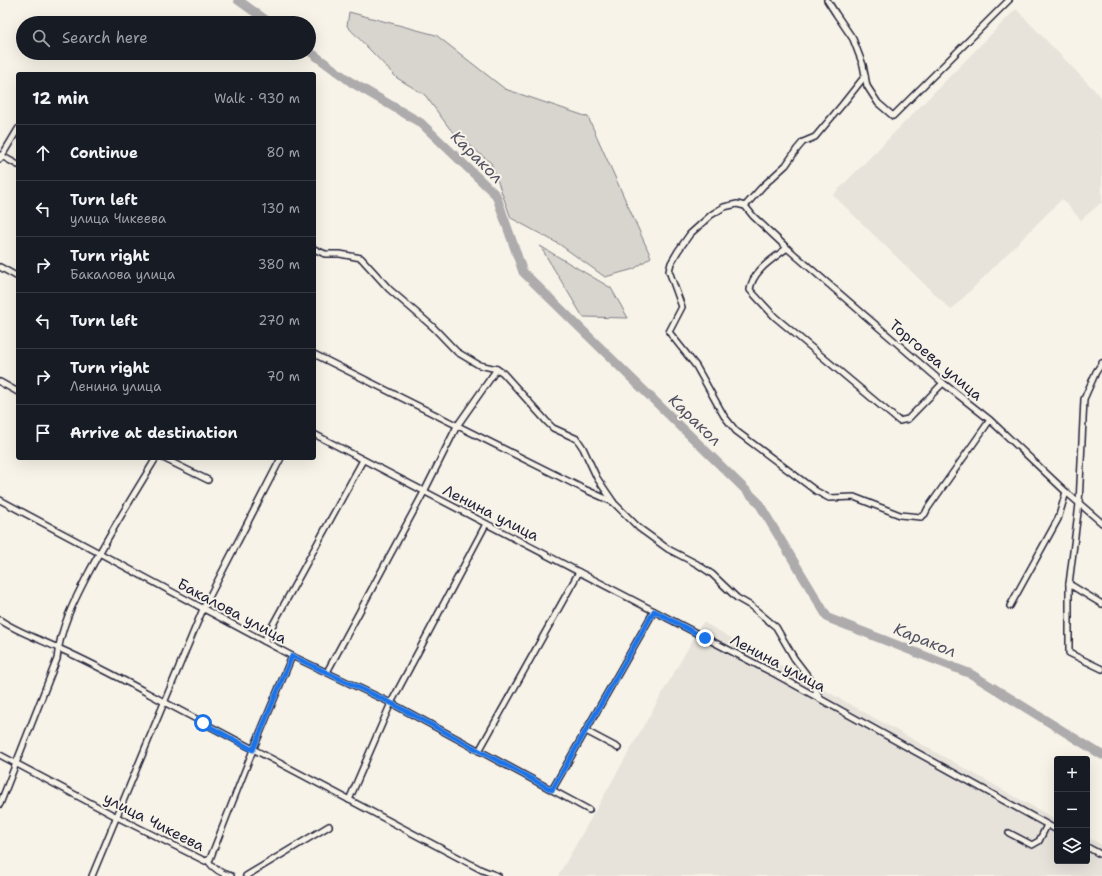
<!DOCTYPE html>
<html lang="en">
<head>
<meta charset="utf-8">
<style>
  :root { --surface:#171b24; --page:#20242c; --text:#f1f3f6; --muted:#9ea1a6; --line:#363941 }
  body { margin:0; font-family:"Shantell Sans",sans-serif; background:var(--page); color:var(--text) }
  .controls { position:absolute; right:12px; bottom:12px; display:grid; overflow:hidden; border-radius:4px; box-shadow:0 4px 16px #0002 }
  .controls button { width:36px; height:36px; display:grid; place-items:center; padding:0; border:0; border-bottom:1px solid var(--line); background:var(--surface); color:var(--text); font:20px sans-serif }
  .stop { position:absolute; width:12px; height:12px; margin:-9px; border:3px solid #1a73e8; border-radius:50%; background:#fff }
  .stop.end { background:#1a73e8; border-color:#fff; box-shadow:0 1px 4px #0008 }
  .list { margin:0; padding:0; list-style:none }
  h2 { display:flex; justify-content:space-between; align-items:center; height:52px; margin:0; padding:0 16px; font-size:17px }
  h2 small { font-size:13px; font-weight:400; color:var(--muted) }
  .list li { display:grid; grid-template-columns:26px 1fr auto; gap:12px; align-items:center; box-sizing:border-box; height:56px; padding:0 16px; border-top:1px solid var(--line) }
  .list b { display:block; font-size:15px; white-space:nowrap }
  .list p { margin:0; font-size:13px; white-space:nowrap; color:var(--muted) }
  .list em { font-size:13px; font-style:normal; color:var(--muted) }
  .icon { flex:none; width:22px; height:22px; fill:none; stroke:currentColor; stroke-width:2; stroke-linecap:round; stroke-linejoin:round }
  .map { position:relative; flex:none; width:1102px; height:876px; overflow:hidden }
  .search { position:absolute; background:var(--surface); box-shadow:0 4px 16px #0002; left:16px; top:16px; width:300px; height:44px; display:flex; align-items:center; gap:10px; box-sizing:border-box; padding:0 14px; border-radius:22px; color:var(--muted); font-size:15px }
  .panel { position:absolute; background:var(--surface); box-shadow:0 4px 16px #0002; left:16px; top:72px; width:300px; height:388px; border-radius:4px }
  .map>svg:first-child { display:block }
</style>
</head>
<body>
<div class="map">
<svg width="1102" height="876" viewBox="0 0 1102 876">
  <rect width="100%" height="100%" fill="#f7f3e8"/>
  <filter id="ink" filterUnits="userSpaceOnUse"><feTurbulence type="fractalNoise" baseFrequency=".025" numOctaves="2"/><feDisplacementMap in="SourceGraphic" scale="8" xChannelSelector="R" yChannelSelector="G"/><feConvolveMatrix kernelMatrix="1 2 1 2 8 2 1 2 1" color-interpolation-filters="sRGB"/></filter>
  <g filter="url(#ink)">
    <g fill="#e7e3db">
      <path d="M1016 9 1102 98V202L1081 220 1062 199 951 310 833 195Z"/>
      <path d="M703 622 1057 820V861H1087V837L1102 845V876H558Z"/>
    </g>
    <g fill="#d8d5cf" stroke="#7d7c85">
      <path d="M349 12 436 35 505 89 588 117 651 257 634 269 605 277 559 244 511 218 491 163 450 129 425 95 397 78 347 26Z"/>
      <path d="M540 246 611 288 628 318 583 317Z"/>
    </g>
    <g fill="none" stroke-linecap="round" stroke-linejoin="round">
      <g stroke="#aeabad" stroke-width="9">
        <path d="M238 0 270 23"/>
        <path d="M309 51 351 82 421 123 496 195 523 272 758 502 828 618 971 674 1102 755"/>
      </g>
      <defs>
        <g id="minor">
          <path d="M827 0 836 14 853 39 863 65 867 86 878 103 893 116 1009 0"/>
          <path d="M0 155 18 165"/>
          <path d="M0 159 18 129"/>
          <path d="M745 206 763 186 786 165 797 149 803 142 815 137 842 105 865 76"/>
          <path d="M787 248C773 259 752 271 750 290L775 317 899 421 908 419 943 383"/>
          <path d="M314 249 325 254H340L361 258 389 289 433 327 457 352 479 365 497 369 503 373 548 423 553 428 577 439 583 448 597 478 614 503 639 528 668 549 697 564 712 574 737 598 751 606 776 627 794 658 810 679 820 698"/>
          <path d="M0 267 18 277"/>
          <path d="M314 354 584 489 613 502"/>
          <path d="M1102 363 1096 372 1084 399 1079 504 1069 584V653L1102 669"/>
          <path d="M0 382 18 392"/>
          <path d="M990 420 928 508 925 514 921 517 900 515 854 497 829 498 816 491 736 431 724 416 696 366 669 332 682 307 669 271 671 263 678 251 690 234 711 215 724 207 737 204 745 206 753 216 787 248 943 383 990 420 1066 492 1102 523"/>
          <path d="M314 434 775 674 1057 830"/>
          <path d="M163 458 208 480"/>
          <path d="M0 500 292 656 391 703 589 810"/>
          <path d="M1069 584 1102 604"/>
          <path d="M1010 606 1058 519 1066 492"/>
          <path d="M0 620C18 632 39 639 58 648 95 664 129 683 164 702L482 870 498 876"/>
          <path d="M264 641 363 460"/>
          <path d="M327 672 424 492 457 426 497 369"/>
          <path d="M586 731 618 748"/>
          <path d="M479 751 579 572"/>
          <path d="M0 755 117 817 205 861 210 859 253 750 292 656"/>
          <path d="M552 790 654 611"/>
          <path d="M349 800 391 703 486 524"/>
          <path d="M0 804 57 659C60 628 74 601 88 574 109 534 133 496 156 458"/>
          <path d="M1009 833 1032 845 1039 841 1047 825"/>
          <path d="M1087 847 1102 855"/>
          <path d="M208 861C213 868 222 874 231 876"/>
          <path d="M92 876 203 609 281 458"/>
          <path d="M246 876 329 826"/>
        </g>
      </defs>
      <use href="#minor" stroke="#22223b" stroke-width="8"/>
      <use href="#minor" stroke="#f7f3e8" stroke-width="5"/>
    </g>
  </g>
  <g fill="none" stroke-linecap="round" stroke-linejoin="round" filter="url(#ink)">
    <path stroke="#1a73e8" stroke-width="5" d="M203 723 253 750 292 656 391 703 552 790 654 611 705 638"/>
  </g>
  <g text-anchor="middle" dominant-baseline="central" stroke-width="4" stroke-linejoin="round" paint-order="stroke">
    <g font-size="15" fill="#22223b" stroke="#f7f3e8">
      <text transform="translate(936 360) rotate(40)">Торгоева улица</text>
      <text transform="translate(491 513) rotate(27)">Ленина улица</text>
      <text transform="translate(232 611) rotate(28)">Бакалова улица</text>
      <text transform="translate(778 663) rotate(28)">Ленина улица</text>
      <text transform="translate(154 822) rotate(27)">улица Чикеева</text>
    </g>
    <g font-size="16" font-style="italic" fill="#535263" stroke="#f7f3e8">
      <text transform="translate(477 157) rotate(45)">Каракол</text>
      <text transform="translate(695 420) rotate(44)">Каракол</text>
      <text transform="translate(925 640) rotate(22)">Каракол</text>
    </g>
  </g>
</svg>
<div class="controls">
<button>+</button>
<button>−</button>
<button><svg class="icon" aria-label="layers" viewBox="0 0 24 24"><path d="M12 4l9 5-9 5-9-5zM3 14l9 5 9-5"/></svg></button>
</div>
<div class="stop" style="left:203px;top:723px"></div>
<div class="stop end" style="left:705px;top:638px"></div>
<div class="search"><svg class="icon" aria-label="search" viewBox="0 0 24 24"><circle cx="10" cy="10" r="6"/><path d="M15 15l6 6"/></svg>Search here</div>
<section class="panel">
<h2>12 min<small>Walk · 930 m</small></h2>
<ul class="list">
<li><svg class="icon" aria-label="ahead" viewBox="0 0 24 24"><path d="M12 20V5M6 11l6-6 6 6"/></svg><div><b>Continue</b></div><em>80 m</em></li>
<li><svg class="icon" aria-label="left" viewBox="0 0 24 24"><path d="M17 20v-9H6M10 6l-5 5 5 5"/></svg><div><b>Turn left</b><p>улица Чикеева</p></div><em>130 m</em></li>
<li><svg class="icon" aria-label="right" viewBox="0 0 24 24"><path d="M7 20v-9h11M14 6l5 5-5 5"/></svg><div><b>Turn right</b><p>Бакалова улица</p></div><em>380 m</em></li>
<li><svg class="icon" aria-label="left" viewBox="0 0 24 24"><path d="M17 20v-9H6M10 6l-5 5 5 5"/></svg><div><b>Turn left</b></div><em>270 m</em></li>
<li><svg class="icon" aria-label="right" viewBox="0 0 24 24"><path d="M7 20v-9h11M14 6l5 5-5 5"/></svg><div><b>Turn right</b><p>Ленина улица</p></div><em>70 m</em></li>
<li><svg class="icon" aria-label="arrive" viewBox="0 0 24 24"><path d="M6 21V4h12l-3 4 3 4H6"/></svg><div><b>Arrive at destination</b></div></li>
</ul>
</section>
</div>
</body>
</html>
